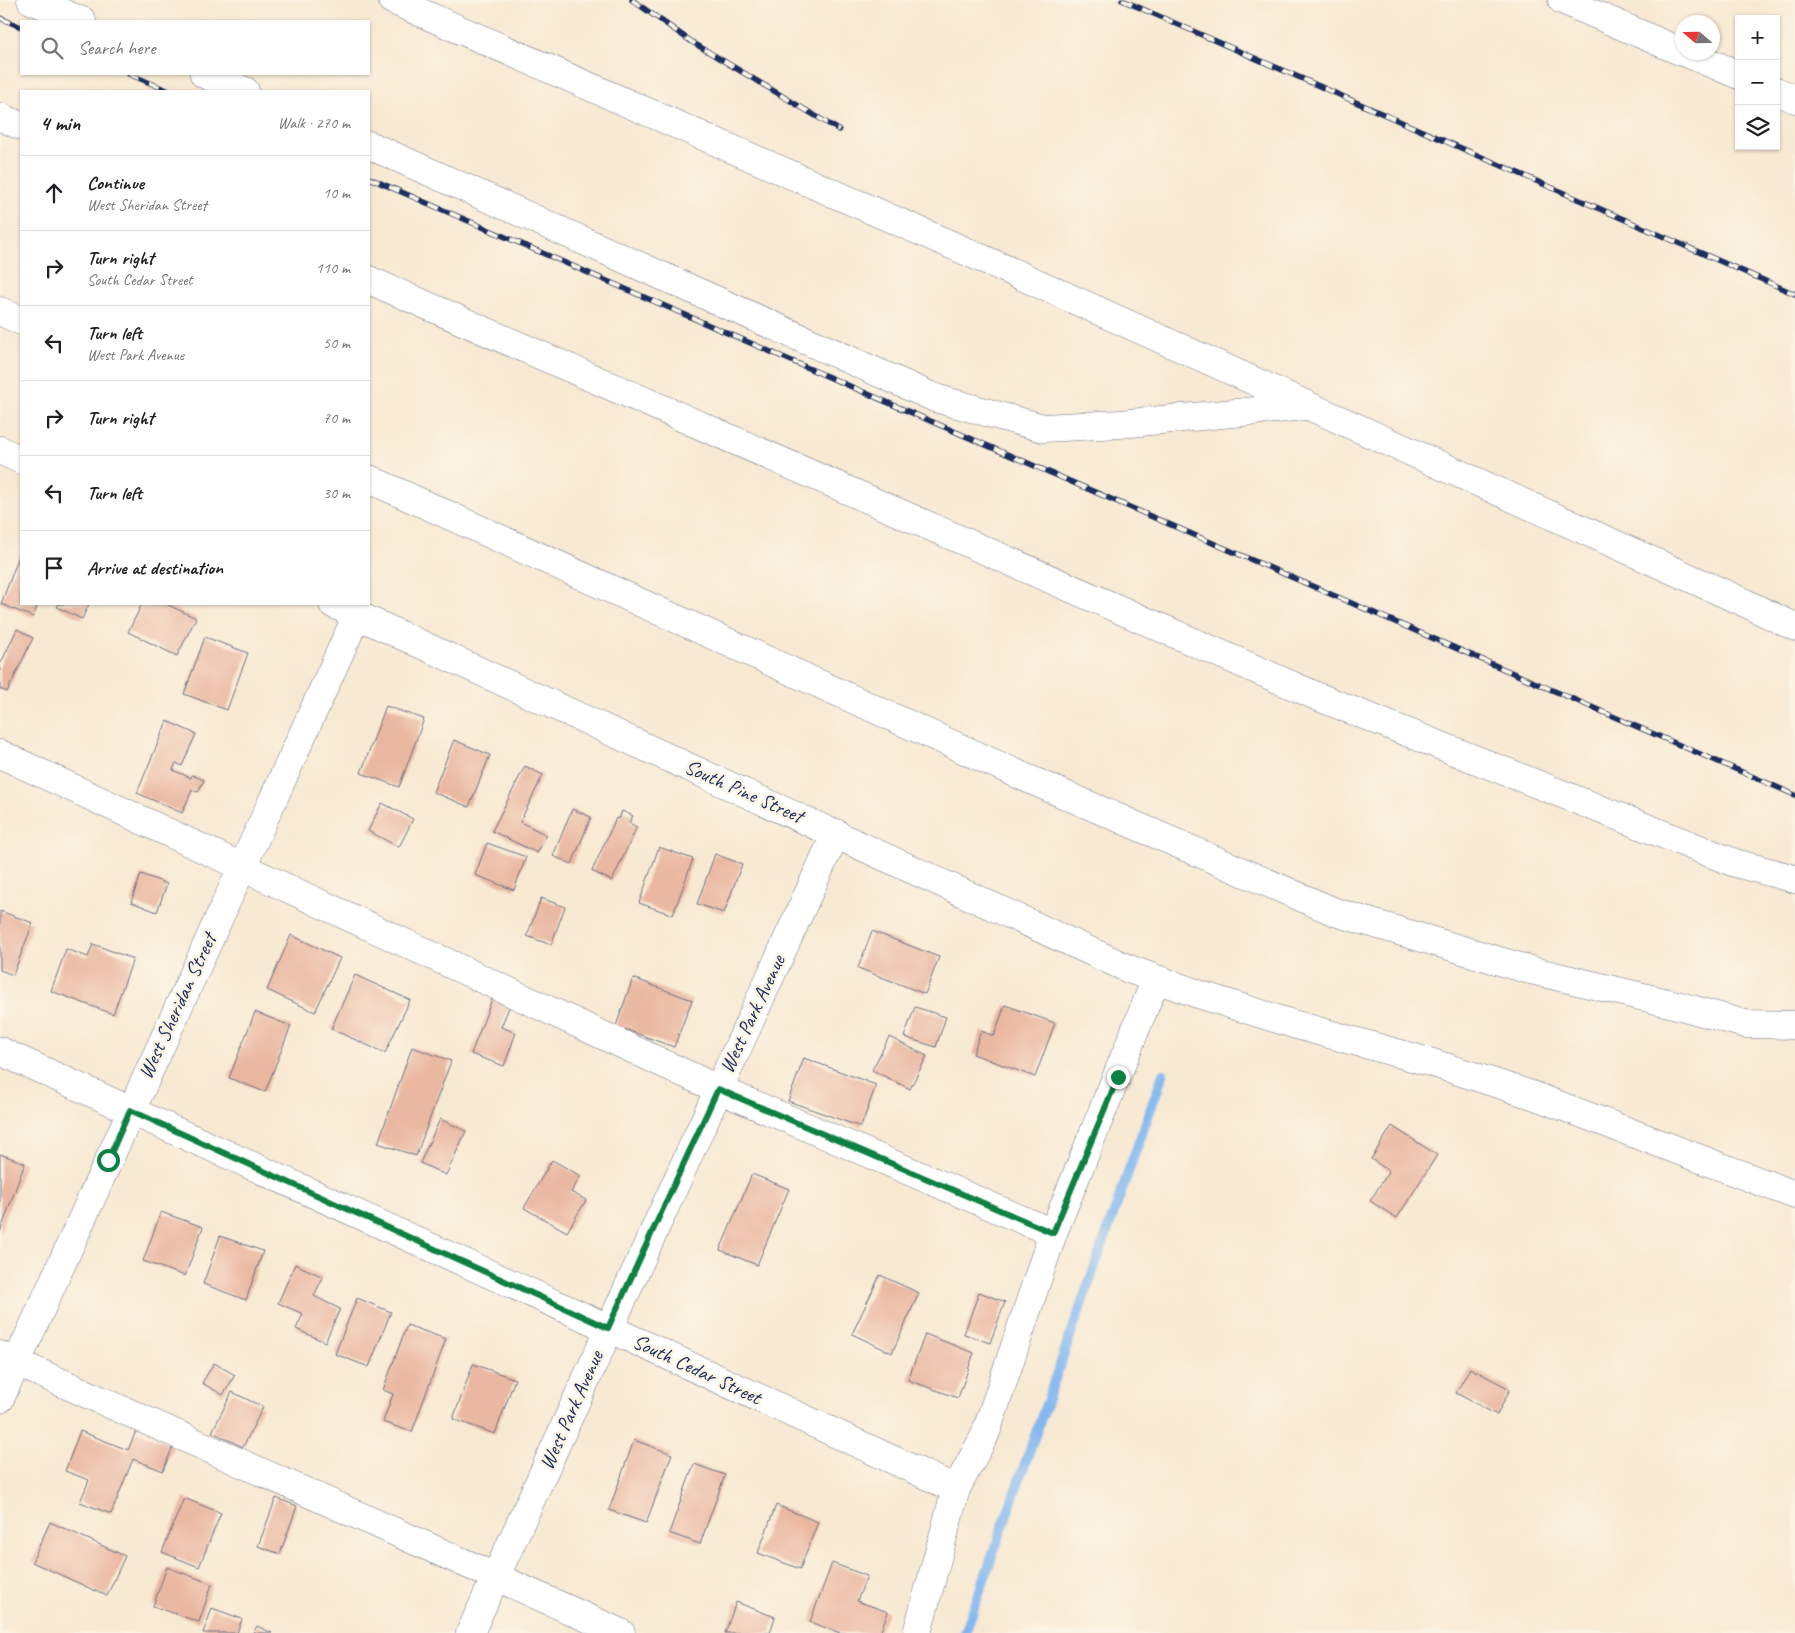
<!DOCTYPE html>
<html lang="en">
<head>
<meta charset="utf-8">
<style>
  :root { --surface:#fff; --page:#f2f2f2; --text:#202124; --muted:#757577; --line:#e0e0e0 }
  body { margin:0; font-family:Caveat,sans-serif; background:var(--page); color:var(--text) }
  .controls { position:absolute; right:15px; top:15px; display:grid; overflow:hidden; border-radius:0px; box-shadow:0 1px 4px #0004 }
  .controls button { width:45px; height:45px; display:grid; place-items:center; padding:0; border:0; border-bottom:1px solid var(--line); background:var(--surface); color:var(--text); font:25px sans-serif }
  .compass { position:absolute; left:1675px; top:15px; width:45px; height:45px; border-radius:50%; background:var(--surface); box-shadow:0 1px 4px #0004; rotate:290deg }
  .stop { position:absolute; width:15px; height:15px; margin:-11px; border:4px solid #0b8043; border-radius:50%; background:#fff }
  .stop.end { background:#0b8043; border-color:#fff; box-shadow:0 1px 5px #0008 }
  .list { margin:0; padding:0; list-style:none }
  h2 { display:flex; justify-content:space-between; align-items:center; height:65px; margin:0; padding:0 20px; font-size:21px }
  h2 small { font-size:16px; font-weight:400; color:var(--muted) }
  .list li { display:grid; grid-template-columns:32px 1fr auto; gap:15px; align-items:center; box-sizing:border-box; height:75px; padding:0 20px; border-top:1px solid var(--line) }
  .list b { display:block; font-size:19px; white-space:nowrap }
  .list p { margin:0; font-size:16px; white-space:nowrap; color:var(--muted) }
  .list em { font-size:16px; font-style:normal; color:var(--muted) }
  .icon { flex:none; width:28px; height:28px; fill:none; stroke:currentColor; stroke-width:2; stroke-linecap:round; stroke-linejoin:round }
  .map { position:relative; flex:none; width:1795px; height:1633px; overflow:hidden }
  .search { position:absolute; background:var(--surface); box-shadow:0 1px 4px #0004; left:20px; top:20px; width:350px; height:55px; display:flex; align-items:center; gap:12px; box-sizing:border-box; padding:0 18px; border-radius:0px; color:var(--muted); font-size:19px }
  .panel { position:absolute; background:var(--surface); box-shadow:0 1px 4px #0004; left:20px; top:90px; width:350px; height:515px; border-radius:0px }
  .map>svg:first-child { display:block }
</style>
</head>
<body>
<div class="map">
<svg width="1795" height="1633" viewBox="0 0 1795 1633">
  <rect width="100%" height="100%" fill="#fcf5e5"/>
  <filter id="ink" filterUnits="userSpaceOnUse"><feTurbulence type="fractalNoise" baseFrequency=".02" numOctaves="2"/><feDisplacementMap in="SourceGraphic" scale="10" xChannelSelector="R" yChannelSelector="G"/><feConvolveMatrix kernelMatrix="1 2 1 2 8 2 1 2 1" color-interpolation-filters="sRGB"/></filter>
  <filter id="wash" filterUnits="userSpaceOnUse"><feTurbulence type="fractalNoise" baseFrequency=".0096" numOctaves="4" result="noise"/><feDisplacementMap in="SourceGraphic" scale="20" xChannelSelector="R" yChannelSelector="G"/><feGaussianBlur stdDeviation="1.12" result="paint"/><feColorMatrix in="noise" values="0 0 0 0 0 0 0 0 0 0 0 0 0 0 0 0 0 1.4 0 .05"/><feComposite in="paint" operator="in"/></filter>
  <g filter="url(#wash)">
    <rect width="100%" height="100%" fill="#f8e9d2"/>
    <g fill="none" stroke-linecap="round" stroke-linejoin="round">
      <path stroke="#82b7f0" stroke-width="10" d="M965 1633 1163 1074"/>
    </g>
    <g id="blocks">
      <g fill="#eab7a0">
        <path d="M21 551V604H38L33 617 1 604Z"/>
        <path d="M59 604H89L82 619 57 607Z"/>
        <path d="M142 604H166L196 618 177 656 128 632Z"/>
        <path d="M17 629 33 638 7 692 0 689V665Z"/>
        <path d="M205 637 248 653 227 710 184 694Z"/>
        <path d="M386 706 424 719 399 787 361 773Z"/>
        <path d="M167 721 196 734 182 766 176 763 173 770 191 778 192 775 204 780 198 792 192 790 182 813 137 793Z"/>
        <path d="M454 740 490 755 469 807 433 792Z"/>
        <path d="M525 766 543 775 520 822 547 835 537 853 492 831Z"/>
        <path d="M382 803 413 819 399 847 368 831Z"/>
        <path d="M572 809 591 817 572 864 553 856Z"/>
        <path d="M622 811 633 816 629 823 637 827 612 881 592 871 616 818 619 819Z"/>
        <path d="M487 843 526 857 514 890 475 875Z"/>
        <path d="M659 847 693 859 673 915 639 903Z"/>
        <path d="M715 854 742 864 724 913 697 904Z"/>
        <path d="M141 874 167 884 157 912 131 902Z"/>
        <path d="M541 898 565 907 551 945 527 936Z"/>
        <path d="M0 911 33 923 13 975 0 970Z"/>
        <path d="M872 931 939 957 925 994 858 968Z"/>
        <path d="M291 935 340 958 315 1012 267 990Z"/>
        <path d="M93 944 133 959 113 1014 51 991 66 949 88 957Z"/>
        <path d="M355 975 410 1000 385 1053 331 1029Z"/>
        <path d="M633 978 692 1000 674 1047 616 1026Z"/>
        <path d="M492 999 510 1005 501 1027 516 1033 504 1066 471 1054Z"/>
        <path d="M1005 1005 1055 1023 1035 1077 973 1054 981 1031 994 1036Z"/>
        <path d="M915 1007 946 1017 936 1047 904 1037Z"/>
        <path d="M255 1012 291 1026 265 1092 229 1078Z"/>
        <path d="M889 1037 927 1056 910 1089 872 1070Z"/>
        <path d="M412 1047 451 1061 416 1156 378 1143Z"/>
        <path d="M804 1058 876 1085 861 1127 788 1101Z"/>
        <path d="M440 1119 466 1131 446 1175 420 1163Z"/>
        <path d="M1392 1126 1437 1155 1397 1218 1370 1201 1389 1171 1371 1159Z"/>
        <path d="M0 1154 25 1163 0 1232Z"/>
        <path d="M552 1160 581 1176 571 1192 586 1200 567 1232 524 1208Z"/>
        <path d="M752 1174 789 1189 757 1265 720 1250Z"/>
        <path d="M161 1212 203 1227 185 1276 143 1261Z"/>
        <path d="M220 1236 263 1251 246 1300 203 1284Z"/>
        <path d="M295 1264 323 1277 314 1296 340 1309 325 1342 296 1329 303 1314 278 1303Z"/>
        <path d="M880 1275 919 1293 892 1353 852 1334Z"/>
        <path d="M979 1292 1005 1302 990 1343 964 1334Z"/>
        <path d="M357 1298 391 1312 369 1367 335 1354Z"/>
        <path d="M407 1325 446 1339 412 1432 383 1422 393 1394 383 1390Z"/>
        <path d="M925 1334 974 1353 958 1398 908 1380Z"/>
        <path d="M214 1363 235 1375 223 1395 202 1383Z"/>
        <path d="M473 1364 515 1379 495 1434 453 1419Z"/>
        <path d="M1470 1368 1510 1389 1497 1415 1456 1393Z"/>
        <path d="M232 1392 263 1407 243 1447 212 1432Z"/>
        <path d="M80 1431 128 1450 136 1431 173 1446 163 1471 133 1459 111 1514 80 1502 89 1480 65 1471Z"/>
        <path d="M634 1440 672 1454 646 1523 609 1510Z"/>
        <path d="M694 1464 725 1475 700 1544 669 1533Z"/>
        <path d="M184 1498 221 1513 199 1567 162 1552Z"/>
        <path d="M276 1498 297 1506 280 1554 258 1546Z"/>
        <path d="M776 1505 818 1522 800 1569 758 1553Z"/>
        <path d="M50 1522 125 1556 107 1596 32 1562Z"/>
        <path d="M832 1563 867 1576 857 1601 888 1612 880 1633H840L810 1622Z"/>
        <path d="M167 1567 212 1584 199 1622 153 1606Z"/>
        <path d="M736 1602 775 1617 770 1633H725Z"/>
        <path d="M212 1608 242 1619 237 1633H203Z"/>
        <path d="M257 1626 272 1633H253Z"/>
      </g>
    </g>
  </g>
  <g filter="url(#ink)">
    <use href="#blocks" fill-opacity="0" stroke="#687087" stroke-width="1"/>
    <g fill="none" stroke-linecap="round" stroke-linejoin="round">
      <defs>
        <g id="minor">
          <path d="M31 0 82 21"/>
          <path d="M392 0 988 261 1741 601 1795 627"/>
          <path d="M1562 0 1682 52"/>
          <path d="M1684 52 1739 75"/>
          <path d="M204 74 245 91"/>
          <path d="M1776 91 1795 99"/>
          <path d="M0 117 21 126"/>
          <path d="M369 145 935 398 1043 428 1120 424 1306 406"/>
          <path d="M369 280 1321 698 1735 863 1795 879"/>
          <path d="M0 311 21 321"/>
          <path d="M0 450 21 460"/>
          <path d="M369 479 1024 777 1335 912 1530 970 1677 1005 1745 1024 1795 1025"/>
          <path d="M333 604 1129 969 1198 994 1293 1024 1433 1063 1535 1096 1795 1195"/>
          <path d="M0 754 718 1089 1053 1233"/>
          <path d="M0 1051 608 1328 956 1489"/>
          <path d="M0 1355 621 1633"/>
          <path d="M0 1399 357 615"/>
          <path d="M470 1633 836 833"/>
          <path d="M917 1633 956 1489 985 1435 1053 1233 1156 979"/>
        </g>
      </defs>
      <use href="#minor" stroke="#687087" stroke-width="29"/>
      <use href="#minor" stroke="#fff" stroke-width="28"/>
      <defs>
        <g id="rail">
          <path d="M632 0 692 42 839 130"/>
          <path d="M1122 0 1795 294"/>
          <path d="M0 18 21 27"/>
          <path d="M129 74 169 91"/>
          <path d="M369 178 1795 795"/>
        </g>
      </defs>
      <use href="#rail" stroke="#1b2f5e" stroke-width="5.5"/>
      <use href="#rail" stroke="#fcf5e5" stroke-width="4" stroke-dasharray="11" stroke-linecap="butt"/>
    </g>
  </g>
  <g fill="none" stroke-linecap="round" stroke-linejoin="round" filter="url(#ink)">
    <path stroke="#0b8043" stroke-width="6" d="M108 1160 130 1110 608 1328 718 1089 1053 1233 1118 1077"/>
  </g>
  <g text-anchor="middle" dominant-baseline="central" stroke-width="5" stroke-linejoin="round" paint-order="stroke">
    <g font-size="21" fill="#1b2f5e" stroke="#fcf5e5">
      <text transform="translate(744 791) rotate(24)">South Pine Street</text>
      <text transform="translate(177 1006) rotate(-65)">West Sheridan Street</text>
      <text transform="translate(752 1014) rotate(-65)">West Park Avenue</text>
      <text transform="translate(697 1369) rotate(25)">South Cedar Street</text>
      <text transform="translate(571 1410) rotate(-66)">West Park Avenue</text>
    </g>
  </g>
</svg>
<div class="controls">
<button>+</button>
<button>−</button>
<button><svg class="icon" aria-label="layers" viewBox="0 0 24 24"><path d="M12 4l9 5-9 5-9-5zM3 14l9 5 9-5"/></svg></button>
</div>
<svg class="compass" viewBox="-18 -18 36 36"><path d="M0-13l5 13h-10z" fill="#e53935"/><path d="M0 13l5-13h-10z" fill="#757577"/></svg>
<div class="stop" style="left:108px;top:1160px"></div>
<div class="stop end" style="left:1118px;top:1077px"></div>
<div class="search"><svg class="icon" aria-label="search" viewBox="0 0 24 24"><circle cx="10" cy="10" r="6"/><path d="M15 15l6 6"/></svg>Search here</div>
<section class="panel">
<h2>4 min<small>Walk · 270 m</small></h2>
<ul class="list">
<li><svg class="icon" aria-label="ahead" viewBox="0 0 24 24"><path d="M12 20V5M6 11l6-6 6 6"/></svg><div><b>Continue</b><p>West Sheridan Street</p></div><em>10 m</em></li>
<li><svg class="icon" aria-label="right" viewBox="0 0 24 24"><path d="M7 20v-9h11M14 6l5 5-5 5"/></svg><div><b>Turn right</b><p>South Cedar Street</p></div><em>110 m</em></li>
<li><svg class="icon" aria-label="left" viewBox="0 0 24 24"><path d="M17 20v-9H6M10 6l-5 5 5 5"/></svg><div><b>Turn left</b><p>West Park Avenue</p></div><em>50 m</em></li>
<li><svg class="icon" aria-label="right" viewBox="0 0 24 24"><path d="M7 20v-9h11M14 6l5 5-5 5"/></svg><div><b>Turn right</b></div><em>70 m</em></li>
<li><svg class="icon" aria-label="left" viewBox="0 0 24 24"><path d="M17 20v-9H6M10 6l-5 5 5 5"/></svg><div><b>Turn left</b></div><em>30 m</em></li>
<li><svg class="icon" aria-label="arrive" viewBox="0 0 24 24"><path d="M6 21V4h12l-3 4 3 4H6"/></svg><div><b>Arrive at destination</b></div></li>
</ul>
</section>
</div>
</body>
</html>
